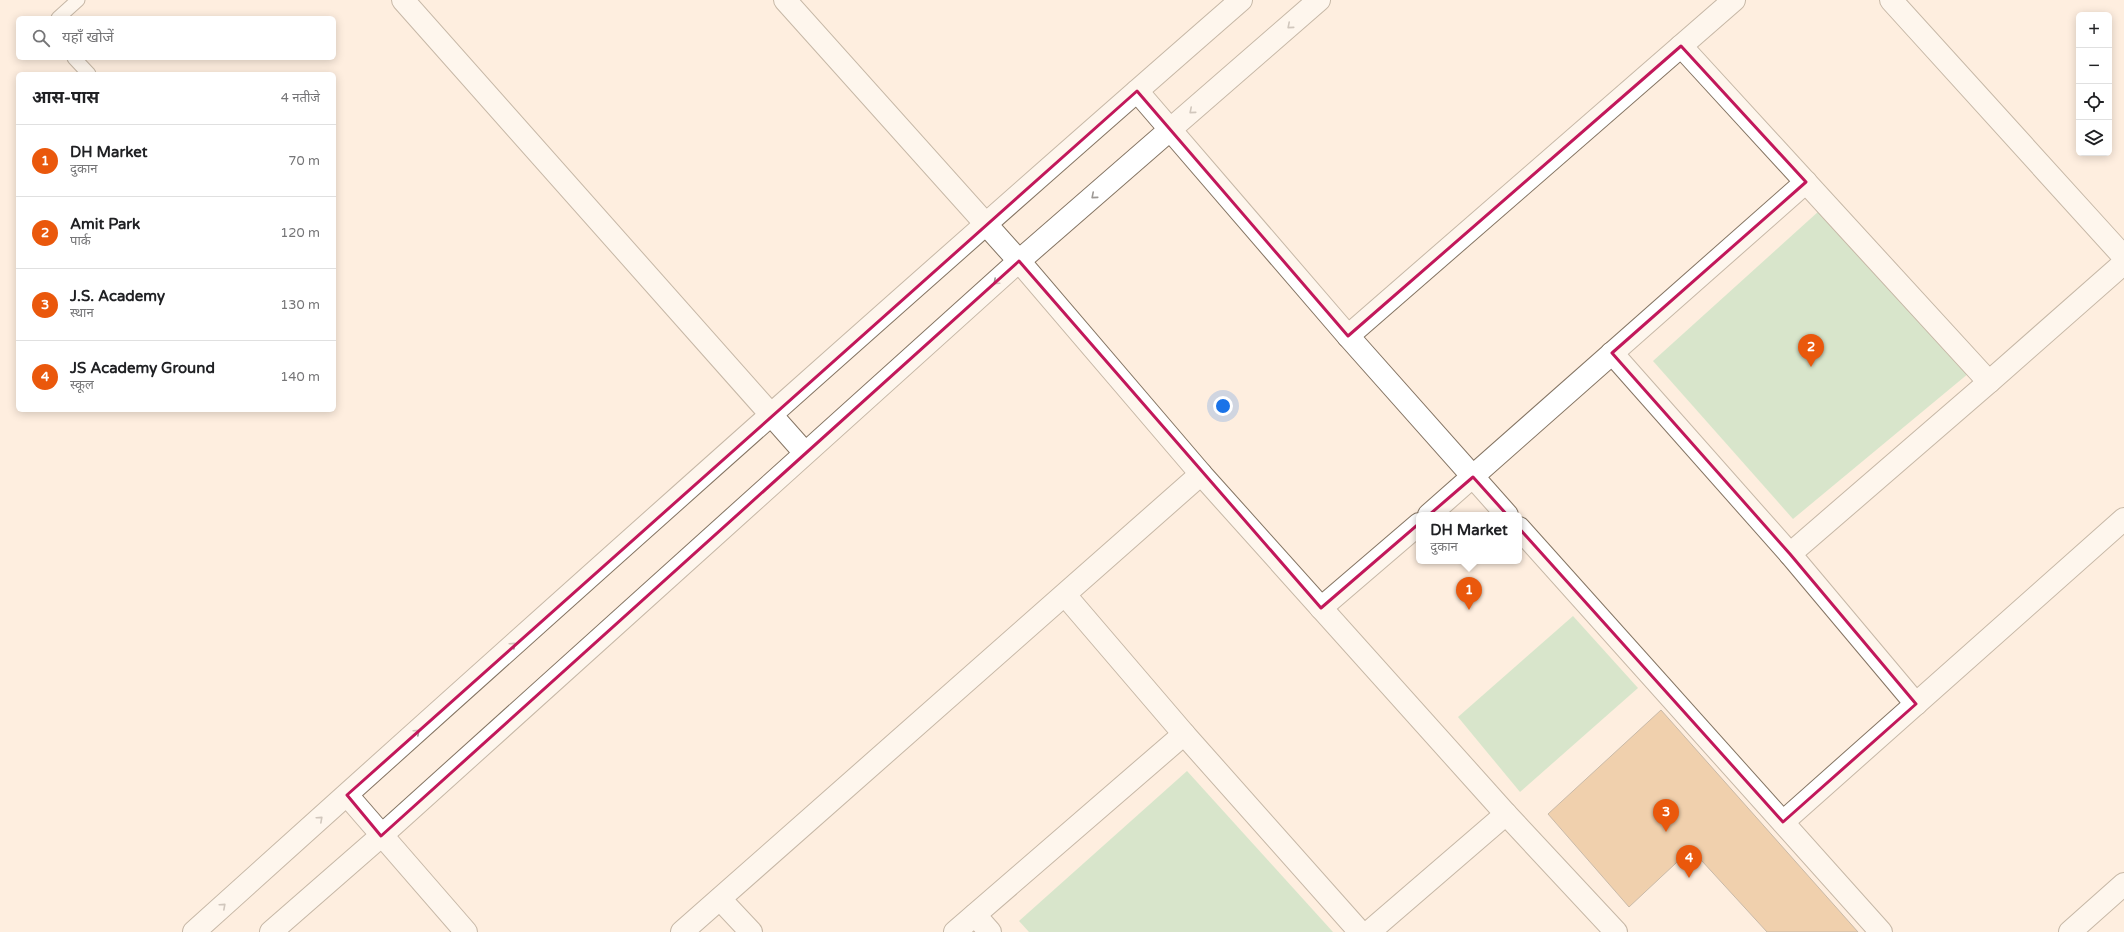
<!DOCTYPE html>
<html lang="hi">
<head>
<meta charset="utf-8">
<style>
  :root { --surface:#fff; --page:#f2f2f2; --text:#202124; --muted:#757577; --line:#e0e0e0; --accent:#ea580c }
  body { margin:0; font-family:"Varela Round","Noto Sans Devanagari",sans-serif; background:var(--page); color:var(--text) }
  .controls { position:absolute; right:12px; top:12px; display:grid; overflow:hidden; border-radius:6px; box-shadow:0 2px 10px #0003 }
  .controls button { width:36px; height:36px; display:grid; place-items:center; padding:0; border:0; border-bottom:1px solid var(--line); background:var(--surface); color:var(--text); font:20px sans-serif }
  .you { position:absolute; left:1223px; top:406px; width:14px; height:14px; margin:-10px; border:3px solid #fff; border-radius:50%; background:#1a73e8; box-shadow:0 0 0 6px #1a73e833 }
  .badge { display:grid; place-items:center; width:26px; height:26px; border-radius:50%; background:var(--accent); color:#fff; font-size:13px; font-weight:700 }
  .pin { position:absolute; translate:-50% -33px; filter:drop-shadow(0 1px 2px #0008) }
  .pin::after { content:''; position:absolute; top:21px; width:14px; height:12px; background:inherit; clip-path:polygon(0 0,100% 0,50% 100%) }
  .popup { position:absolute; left:1416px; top:512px; width:106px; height:52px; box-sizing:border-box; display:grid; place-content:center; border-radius:6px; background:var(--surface); filter:drop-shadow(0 1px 3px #0005); font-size:13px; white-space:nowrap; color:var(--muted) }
  .popup b { font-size:15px; color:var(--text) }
  .popup::after { content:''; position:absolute; left:50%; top:100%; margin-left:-8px; border:8px solid transparent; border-top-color:var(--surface) }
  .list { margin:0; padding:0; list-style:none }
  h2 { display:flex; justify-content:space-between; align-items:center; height:52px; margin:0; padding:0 16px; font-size:17px }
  h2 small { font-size:13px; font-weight:400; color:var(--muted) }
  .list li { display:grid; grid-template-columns:26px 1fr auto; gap:12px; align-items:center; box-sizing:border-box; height:72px; padding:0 16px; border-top:1px solid var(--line) }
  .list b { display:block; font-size:15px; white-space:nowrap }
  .list p { margin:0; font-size:13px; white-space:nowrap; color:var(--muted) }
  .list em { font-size:13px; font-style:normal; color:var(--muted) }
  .icon { flex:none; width:22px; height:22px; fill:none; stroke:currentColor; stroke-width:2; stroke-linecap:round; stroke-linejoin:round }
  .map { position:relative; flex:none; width:2124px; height:932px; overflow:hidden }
  .search { position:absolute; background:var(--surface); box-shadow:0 2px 10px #0003; left:16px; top:16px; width:320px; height:44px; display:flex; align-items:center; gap:10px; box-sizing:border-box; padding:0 14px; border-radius:6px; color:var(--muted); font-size:15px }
  .panel { position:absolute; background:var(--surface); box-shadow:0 2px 10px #0003; left:16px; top:72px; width:320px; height:340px; border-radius:6px }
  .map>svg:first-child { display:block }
</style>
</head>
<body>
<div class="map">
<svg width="2124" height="932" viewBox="0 0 2124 932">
  <rect width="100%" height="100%" fill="#feeedf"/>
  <g fill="#aadab4">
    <path d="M1819 211 1969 373 1793 519 1653 361Z"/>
    <path d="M1573 616 1638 688 1520 792 1458 717Z"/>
    <path d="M1187 771 1333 932H1029L1019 921Z"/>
  </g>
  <path fill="#dfaa71" stroke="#897967" d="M1661 710 1858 932H1767L1691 849 1629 907 1548 814Z"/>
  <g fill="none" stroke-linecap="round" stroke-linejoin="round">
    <defs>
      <g id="service">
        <path d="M58 18 78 0"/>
        <path d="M74 58 89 74"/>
      </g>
      <g id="minor">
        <path d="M403 0 805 453"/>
        <path d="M785 0 1019 261 1201 474 1506 814 1616 932"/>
        <path d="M1891 0 2124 257"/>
        <path d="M1681 46 1989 382 2124 263"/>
        <path d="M1137 91 1348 336 1507 515"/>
        <path d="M1348 336 1734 0"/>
        <path d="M1612 353 1790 554 1989 382"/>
        <path d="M1429 515 1806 182"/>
        <path d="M1519 528 1881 932"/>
        <path d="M1790 554 1916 704"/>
        <path d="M1065 595 1184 734"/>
        <path d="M1321 608 1419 524"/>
        <path d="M347 795 466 932"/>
        <path d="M1783 822 2124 519"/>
        <path d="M720 899 751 932"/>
        <path d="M975 915 990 932"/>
        <path d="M682 932 1201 474"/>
        <path d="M955 932 1184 734 1360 932"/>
        <path d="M1369 932 1506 814"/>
        <path d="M2070 932 2124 884"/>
      </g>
      <g id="tertiary">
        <path d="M194 932C541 619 889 307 1241 0"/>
        <path d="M271 932 381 836 1019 261 1319 0"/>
      </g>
    </defs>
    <use href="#service" stroke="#847463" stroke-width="15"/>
    <use href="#minor" stroke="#847463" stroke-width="24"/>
    <use href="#tertiary" stroke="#847463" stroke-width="24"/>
    <use href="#service" stroke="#fff" stroke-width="13"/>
    <use href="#minor" stroke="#fff" stroke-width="22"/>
    <use href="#tertiary" stroke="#fff" stroke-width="22"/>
  </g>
  <defs><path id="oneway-chevron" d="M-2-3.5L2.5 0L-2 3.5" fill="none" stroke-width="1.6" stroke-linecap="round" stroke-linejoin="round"/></defs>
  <g stroke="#9c9895">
    <use href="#oneway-chevron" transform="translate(1290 26) rotate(139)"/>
    <use href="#oneway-chevron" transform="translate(1192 111) rotate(139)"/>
    <use href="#oneway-chevron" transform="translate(1094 196) rotate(139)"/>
    <use href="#oneway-chevron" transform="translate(996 282) rotate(138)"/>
    <use href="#oneway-chevron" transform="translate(513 645) rotate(-42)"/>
    <use href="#oneway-chevron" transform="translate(417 732) rotate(-42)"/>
    <use href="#oneway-chevron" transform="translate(320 819) rotate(-42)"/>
    <use href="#oneway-chevron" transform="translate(223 906) rotate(-42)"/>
  </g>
  <path d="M0 0H2124V932H0ZM1681 46 1806 182 1612 353 1790 554 1916 704 1783 822 1473 477 1321 608 1019 261 381 836 347 795 1137 91 1348 336Z" fill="#feeedf" fill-opacity=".55" fill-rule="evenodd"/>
  <path fill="none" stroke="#c2185b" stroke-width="3" stroke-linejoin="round" d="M1681 46 1806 182 1612 353 1790 554 1916 704 1783 822 1473 477 1321 608 1019 261 381 836 347 795 1137 91 1348 336Z"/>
</svg>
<div class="controls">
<button>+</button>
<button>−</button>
<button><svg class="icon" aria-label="locate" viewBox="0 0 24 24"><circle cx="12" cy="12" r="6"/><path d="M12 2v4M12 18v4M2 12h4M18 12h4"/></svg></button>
<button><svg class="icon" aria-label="layers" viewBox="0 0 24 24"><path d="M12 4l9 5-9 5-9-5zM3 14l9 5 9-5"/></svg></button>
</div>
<div class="you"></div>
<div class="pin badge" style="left:1469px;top:610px">1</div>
<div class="popup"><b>DH Market</b>दुकान</div>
<div class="pin badge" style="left:1811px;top:367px">2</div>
<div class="pin badge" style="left:1666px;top:832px">3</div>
<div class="pin badge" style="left:1689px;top:878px">4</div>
<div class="search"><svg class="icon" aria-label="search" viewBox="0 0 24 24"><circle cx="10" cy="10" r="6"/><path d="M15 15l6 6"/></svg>यहाँ खोजें</div>
<section class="panel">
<h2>आस-पास<small>4 नतीजे</small></h2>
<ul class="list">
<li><span class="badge">1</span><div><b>DH Market</b><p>दुकान</p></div><em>70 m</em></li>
<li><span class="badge">2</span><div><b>Amit Park</b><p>पार्क</p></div><em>120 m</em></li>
<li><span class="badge">3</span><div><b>J.S. Academy</b><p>स्थान</p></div><em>130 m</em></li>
<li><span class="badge">4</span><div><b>JS Academy Ground</b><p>स्कूल</p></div><em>140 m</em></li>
</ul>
</section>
</div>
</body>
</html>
